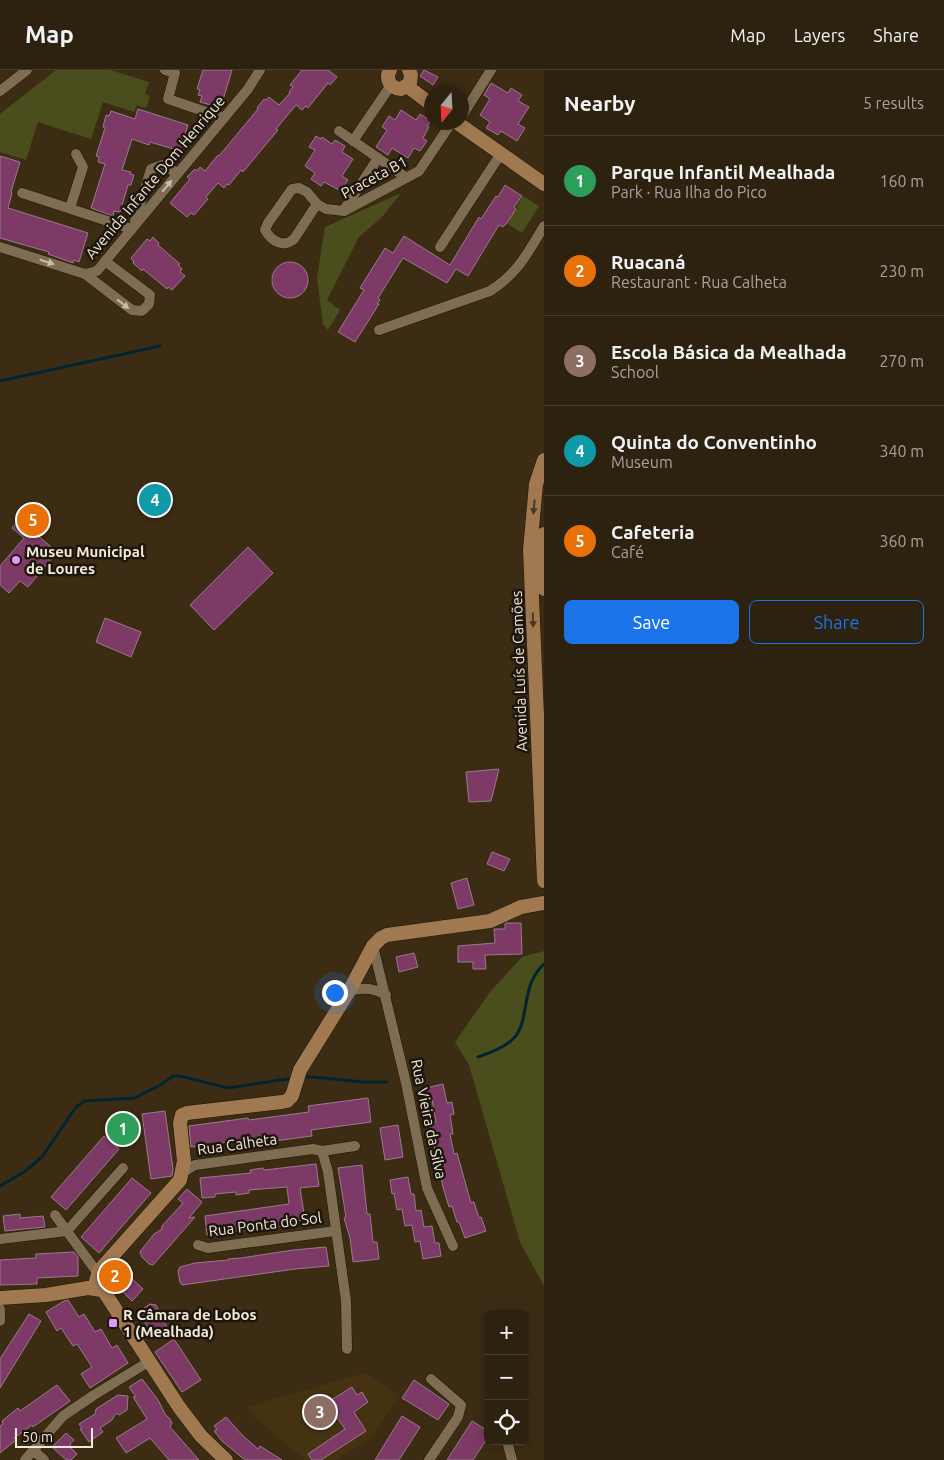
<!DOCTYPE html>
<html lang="en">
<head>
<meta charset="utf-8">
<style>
  :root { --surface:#2d210f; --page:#392e1d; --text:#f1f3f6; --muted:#a7a39e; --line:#483e2f; --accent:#1a73e8 }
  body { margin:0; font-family:Ubuntu,sans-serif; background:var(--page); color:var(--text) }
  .controls { position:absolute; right:15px; bottom:15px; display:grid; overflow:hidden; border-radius:8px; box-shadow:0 2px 12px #0003 }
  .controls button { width:45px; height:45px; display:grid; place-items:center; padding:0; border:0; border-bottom:1px solid var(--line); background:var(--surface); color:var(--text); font:25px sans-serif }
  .compass { position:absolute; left:424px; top:15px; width:45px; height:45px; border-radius:50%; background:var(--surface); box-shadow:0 2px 12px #0003; rotate:198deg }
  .scale { position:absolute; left:15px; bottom:12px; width:78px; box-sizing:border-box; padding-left:5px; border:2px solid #f3e9da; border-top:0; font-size:14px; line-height:18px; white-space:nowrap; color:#f3e9da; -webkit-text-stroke:4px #1d160c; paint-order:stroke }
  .you { position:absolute; left:334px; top:922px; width:18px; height:18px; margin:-12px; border:4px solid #fff; border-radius:50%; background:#1a73e8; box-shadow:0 0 0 8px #1a73e833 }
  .badge { display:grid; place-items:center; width:32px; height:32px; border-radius:50%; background:var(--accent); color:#fff; font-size:16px; font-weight:700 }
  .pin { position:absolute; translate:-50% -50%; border:2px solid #fff; box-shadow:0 1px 5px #0006 }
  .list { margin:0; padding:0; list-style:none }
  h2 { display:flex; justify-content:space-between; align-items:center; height:65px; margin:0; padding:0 20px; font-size:21px }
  h2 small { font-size:16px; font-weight:400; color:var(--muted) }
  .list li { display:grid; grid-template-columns:32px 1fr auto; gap:15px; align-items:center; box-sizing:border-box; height:90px; padding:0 20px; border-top:1px solid var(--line) }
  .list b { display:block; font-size:19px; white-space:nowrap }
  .list p { margin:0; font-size:16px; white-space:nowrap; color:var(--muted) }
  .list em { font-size:16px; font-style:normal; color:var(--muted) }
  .actions { display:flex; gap:10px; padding:15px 20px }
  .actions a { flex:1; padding:11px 0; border:1px solid var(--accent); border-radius:8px; text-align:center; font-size:18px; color:var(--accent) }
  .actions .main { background:var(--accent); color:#fff }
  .icon { flex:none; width:28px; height:28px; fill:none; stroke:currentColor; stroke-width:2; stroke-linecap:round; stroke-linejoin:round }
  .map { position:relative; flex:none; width:544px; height:1390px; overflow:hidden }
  header { display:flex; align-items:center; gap:30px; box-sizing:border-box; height:70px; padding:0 25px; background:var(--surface); border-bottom:1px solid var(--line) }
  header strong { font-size:24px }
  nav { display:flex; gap:28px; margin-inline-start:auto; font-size:18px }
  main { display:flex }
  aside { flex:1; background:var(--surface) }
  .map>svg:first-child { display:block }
</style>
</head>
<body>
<header>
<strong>Map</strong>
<nav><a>Map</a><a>Layers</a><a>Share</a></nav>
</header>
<main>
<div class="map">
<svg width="544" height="1390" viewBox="0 0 544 1390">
  <rect width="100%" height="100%" fill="#3c2c14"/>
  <path fill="#453211" d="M365 1303 399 1325 371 1369 335 1390H305L254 1347 247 1337Z"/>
  <g fill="#4a4e1d">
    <path d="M56 0H110L149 12 145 24 150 26 146 38 137 35 134 42 103 32 91 69 38 52 26 90 0 82V44Z"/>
    <path d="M401 123 382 147 359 167 327 230 340 240 328 260 323 254 317 208 325 157Z"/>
    <path d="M523 126 539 136 522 163 508 154 510 150 509 149 517 139 516 138Z"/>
    <path d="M544 881V1216L520 1172 469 995 455 972 490 922 522 887Z"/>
  </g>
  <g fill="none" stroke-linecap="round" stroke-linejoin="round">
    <g stroke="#03242f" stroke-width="3">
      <path d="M0 311 160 276"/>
      <path d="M478 987C490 983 504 978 513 969 531 952 519 917 544 894"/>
      <path d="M303 1007H313L363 1012H387"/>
      <path d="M0 1116 24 1102 42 1087 76 1037 85 1031 135 1028 162 1014 173 1006H180L228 1018 294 1008"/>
    </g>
  </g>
  <g fill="#7d3a66" stroke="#987b8c">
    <path d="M203 0H232L222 33 219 32 218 37 200 32 202 26 198 25 200 20 197 19Z"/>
    <path d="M302 0H328L337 7 330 15 328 13 308 38 306 36 302 40 296 35 276 59 278 60 243 102 241 100 229 115 227 114 224 118 218 113 206 127 208 129 194 145 191 143 187 147 170 133 190 109 187 107 195 99 197 101 200 97 205 101 218 85 219 86 258 39 257 38 264 29 266 30 269 27 279 35 290 23 289 22 293 17 290 15Z"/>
    <path d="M424 0 438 7 433 15 420 6Z"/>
    <path d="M491 13 508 23 511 18 522 25 518 31 529 37 518 54 525 58 517 71 501 61 498 65 486 58 490 52 480 45 490 29 484 25Z"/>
    <path d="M138 39 188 55 180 81 150 72 149 75 132 69 122 100 131 102 130 104 134 105 131 115H128L120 142 114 141 113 146 91 138 105 94 98 92 99 87 96 86 105 58 103 57 106 45 109 46 111 41 135 49Z"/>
    <path d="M401 40 416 50 420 44 431 51 427 56 429 57 423 68 427 71 420 81 414 78 408 88 392 78 388 85 376 77 387 60 382 57 389 46 395 50Z"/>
    <path d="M316 66 321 69 322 67 332 74 335 70 345 76 342 82 353 89 342 106 348 110 341 121 324 112 321 116 311 109 315 103 305 96 315 80 309 77Z"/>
    <path d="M0 86 20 92 11 122 12 123 8 138 88 163 79 192 74 190 73 193 48 184 49 182 0 168Z"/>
    <path d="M505 115 522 126 514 137 516 139 507 153 503 157 499 155 468 206 456 199 447 213 403 188 378 228 380 230 377 234H379L355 272 338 262 364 220 360 218 385 178 393 183 404 166 450 195 479 147 481 149 496 126 498 127Z"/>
    <path d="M153 167 159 173 158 175 180 194 178 195 182 199 180 202 185 206 172 220 168 217 167 219 143 199 142 201 133 193 134 192 131 188 147 169 150 171Z"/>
    <circle cx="290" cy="210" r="18"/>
    <path d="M29 439 45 453 36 464 57 482 28 517 20 511 9 523 0 515V496L24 468 12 458Z"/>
    <path d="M248 477 273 503 214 560 190 535Z"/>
    <path d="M105 548 141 562 131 587 96 572Z"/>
    <path d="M499 699 491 731 469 732 466 702Z"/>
    <path d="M492 782 510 789 504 801 487 794Z"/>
    <path d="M467 808 474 835 458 839 451 813Z"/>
    <path d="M506 853H521L522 884 485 885 486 899H473V892H458V876L495 873 494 859H505V854Z"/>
    <path d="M414 883 418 897 399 902 396 887Z"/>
    <path d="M443 1014 447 1033 452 1032 454 1044 450 1045 453 1064H450L454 1084 457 1083 471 1133 474 1132 479 1148 481 1147 486 1161 465 1168 459 1152H457L452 1136 449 1137 443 1117 429 1053 436 1052 432 1030 424 1032 421 1019Z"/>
    <path d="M368 1028 371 1052 311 1060 312 1066 252 1074 251 1069 191 1077 189 1056 248 1048 249 1050 309 1042 308 1036Z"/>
    <path d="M165 1041 173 1099 172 1106 151 1109 142 1044Z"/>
    <path d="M398 1055 403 1087 385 1090 380 1058Z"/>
    <path d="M104 1066 119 1079 66 1140 51 1127Z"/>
    <path d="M316 1094 319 1116 300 1118 305 1150 288 1152V1155L218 1163 216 1168 213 1164 207 1165 205 1146 289 1134 287 1117 249 1120V1123L236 1125V1122L215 1124V1127L202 1128 200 1108 251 1103 250 1100 263 1098 264 1100Z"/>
    <path d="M362 1095 367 1144H370L373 1172H377L379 1189 353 1192 350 1168 344 1148 346 1147 338 1098Z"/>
    <path d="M408 1107 411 1124H414L416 1141 421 1140 424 1157 432 1156 435 1173H439L441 1186 423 1189 420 1171 415 1172 412 1155 405 1156 402 1139 397 1140 394 1123 392 1124 390 1110Z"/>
    <path d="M132 1108 151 1123 99 1183 81 1167Z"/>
    <path d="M187 1119 202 1132 189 1148 195 1147 153 1195 149 1194 142 1187 140 1182 154 1164 162 1159V1156L183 1133 178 1129Z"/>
    <path d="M20 1144V1148L43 1146 45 1157 5 1161 3 1146Z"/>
    <path d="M326 1177 329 1196 295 1199 182 1215 180 1212 178 1201 180 1197 195 1193 229 1190 228 1189 241 1188 293 1180Z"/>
    <path d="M74 1182 78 1187V1206L37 1208V1214L0 1215V1190L36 1188V1184Z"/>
    <path d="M126 1203 143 1219 132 1231 115 1214Z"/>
    <path d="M68 1230 79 1247 84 1244 95 1262 101 1259 112 1278 117 1275 128 1293 90 1318 81 1304 92 1297 77 1274 73 1276 61 1258 57 1261 46 1242 64 1231Z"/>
    <path d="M150 1234 156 1235 172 1267 154 1266 143 1250H141L138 1246 141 1240Z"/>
    <path d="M29 1244 41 1251 0 1318V1289Z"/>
    <path d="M174 1269 201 1310 182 1322 155 1282Z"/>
    <path d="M142 1309 158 1330 165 1344 170 1349 172 1353 170 1357 199 1390H169L150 1368 126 1383 116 1368 147 1349 133 1327H136L129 1317Z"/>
    <path d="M414 1310 449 1334 438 1350 402 1328Z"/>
    <path d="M57 1315 70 1331 33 1357 32 1355 14 1368 16 1370 0 1383V1356L3 1354 2 1351 18 1338 20 1341Z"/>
    <path d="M352 1317 357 1325 362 1322 368 1332 354 1342 366 1361 321 1390H312L308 1384 345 1359 336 1346 322 1355 312 1339 322 1333 323 1335Z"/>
    <path d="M118 1325 128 1326 127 1340 119 1345 116 1343 112 1350 100 1358 103 1362 89 1372 80 1359 82 1358 79 1354 95 1344 96 1339Z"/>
    <path d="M402 1346 420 1357 408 1376 399 1390H375Z"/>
    <path d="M226 1347 243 1366 258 1379 260 1376 282 1390H245L222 1371 214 1361 217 1359 214 1356Z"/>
    <path d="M472 1351 488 1361V1367L473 1390H447Z"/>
    <path d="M66 1363 74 1370 70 1374 71 1376 70 1377 77 1384 71 1390H66L52 1377Z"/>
  </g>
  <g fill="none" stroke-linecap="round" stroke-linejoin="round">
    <defs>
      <g id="street">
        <path d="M165 0 175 3 168 29 224 48"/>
        <path d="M0 21 27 0"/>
        <path d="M462 46 491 0"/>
        <path d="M339 61 407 108"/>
        <path d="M353 71 391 15"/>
        <path d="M22 123 132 159"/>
        <path d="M317 134 294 169C284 178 272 172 265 160L268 153 292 119 299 118 307 122 317 134 326 139 344 141 419 101 452 52"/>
        <path d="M70 138 83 97 76 84"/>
        <path d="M344 140 378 88"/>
        <path d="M135 151 151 99 162 95 178 103"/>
        <path d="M0 177 85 204 97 201 248 19 260 0"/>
        <path d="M440 177 500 85"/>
        <path d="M85 204 132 240 142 241 149 234 150 225 105 191"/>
        <path d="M379 260 490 221C519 202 527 184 544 156"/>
        <path d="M373 876 406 1013 427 1118 453 1176"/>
        <path d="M349 921C363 917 373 918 386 925"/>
        <path d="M322 1081 328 1102 346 1231 347 1279"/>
        <path d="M182 1103 195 1095 313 1079 322 1081 355 1076"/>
        <path d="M55 1145 94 1198 99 1201"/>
        <path d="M0 1169 67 1161 123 1098"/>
        <path d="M198 1175 208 1178 335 1161"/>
        <path d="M0 1239V1251"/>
        <path d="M507 1371 512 1390"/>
        <path d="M33 1380 44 1390"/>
        <path d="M25 1390 63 1346 94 1325 150 1291"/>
        <path d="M429 1390 458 1347 461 1335 431 1309"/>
      </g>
      <g id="secondary">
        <path d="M390 0C385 9 390 18 401 19L410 13 411 5 409 0"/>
        <path d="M407 16 432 35"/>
        <path d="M456 52 544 114"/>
        <path d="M544 390 536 414 530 480 544 811"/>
        <path d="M544 464 543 482 544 519"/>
        <path d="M94 1218 99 1201 180 1110 184 1091 180 1053 182 1045 187 1043 282 1032 287 1031 292 1026 300 1000 349 921 373 876 381 868 387 865 490 851 521 837 544 833"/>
        <path d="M0 1228 46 1225 88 1218 101 1220 105 1223 179 1337 201 1366 226 1390"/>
      </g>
    </defs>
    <use href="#street" stroke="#221400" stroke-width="11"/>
    <use href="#secondary" stroke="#221400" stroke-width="15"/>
    <use href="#street" stroke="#7e6d52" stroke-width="10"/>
    <use href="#secondary" stroke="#a17950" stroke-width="14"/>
  </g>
  <defs><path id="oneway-solid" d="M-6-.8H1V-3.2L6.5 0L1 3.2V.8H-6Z" transform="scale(1.25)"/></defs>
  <g fill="#cabeaa">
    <use href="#oneway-solid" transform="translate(167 116) rotate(-50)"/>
    <use href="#oneway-solid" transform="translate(47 192) rotate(17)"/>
    <use href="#oneway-solid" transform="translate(123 234) rotate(38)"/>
  </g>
  <g fill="#4b3924">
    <use href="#oneway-solid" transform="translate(534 437) rotate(95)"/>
    <use href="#oneway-solid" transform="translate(533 550) rotate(88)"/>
  </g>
  <g fill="#dd99f4" stroke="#1d160c" stroke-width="2">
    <circle cx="16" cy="490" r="5"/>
    <rect x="108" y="1248" width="10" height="10" rx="2.5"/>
  </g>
  <g text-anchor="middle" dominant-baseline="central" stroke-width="5" stroke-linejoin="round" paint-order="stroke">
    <g font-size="15" fill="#f3e9da" stroke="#1d160c">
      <text transform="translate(155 107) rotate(-50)">Avenida Infante Dom Henrique</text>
      <text transform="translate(374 107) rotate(-28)">Praceta B1</text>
      <text transform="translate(519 601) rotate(-92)">Avenida Luís de Camões</text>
      <text transform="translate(429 1049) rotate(78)">Rua Vieira da Silva</text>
      <text transform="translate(237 1074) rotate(-8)">Rua Calheta</text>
      <text transform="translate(265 1154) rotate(-7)">Rua Ponta do Sol</text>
    </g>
    <g font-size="15" font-weight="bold" fill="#f3e9da" stroke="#1d160c" text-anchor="start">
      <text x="26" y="481">Museu Municipal<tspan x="26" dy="17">de Loures</tspan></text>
      <text x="123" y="1244">R Câmara de Lobos<tspan x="123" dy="17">1 (Mealhada)</tspan></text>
    </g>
  </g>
</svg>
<div class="controls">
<button>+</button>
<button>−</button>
<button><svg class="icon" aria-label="locate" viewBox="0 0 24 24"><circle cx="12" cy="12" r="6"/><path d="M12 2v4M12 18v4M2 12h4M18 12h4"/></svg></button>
</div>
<svg class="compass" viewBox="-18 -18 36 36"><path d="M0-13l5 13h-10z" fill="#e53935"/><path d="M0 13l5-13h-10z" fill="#a7a39e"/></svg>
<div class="scale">50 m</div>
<div class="you"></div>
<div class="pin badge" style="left:123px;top:1059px;background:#2e9e5b">1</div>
<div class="pin badge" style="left:115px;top:1206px;background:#e8710a">2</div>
<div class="pin badge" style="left:320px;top:1342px;background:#8d6e63">3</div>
<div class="pin badge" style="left:155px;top:430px;background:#0f9aa8">4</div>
<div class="pin badge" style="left:33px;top:450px;background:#e8710a">5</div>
</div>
<aside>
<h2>Nearby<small>5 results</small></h2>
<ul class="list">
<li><span class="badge" style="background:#2e9e5b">1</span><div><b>Parque Infantil Mealhada</b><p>Park · Rua Ilha do Pico</p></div><em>160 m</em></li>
<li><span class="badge" style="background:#e8710a">2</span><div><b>Ruacaná</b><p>Restaurant · Rua Calheta</p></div><em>230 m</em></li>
<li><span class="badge" style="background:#8d6e63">3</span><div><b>Escola Básica da Mealhada</b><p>School</p></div><em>270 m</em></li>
<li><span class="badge" style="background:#0f9aa8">4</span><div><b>Quinta do Conventinho</b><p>Museum</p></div><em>340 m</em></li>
<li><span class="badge" style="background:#e8710a">5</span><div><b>Cafeteria</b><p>Café</p></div><em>360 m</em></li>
</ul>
<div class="actions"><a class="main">Save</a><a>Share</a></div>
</aside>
</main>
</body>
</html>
